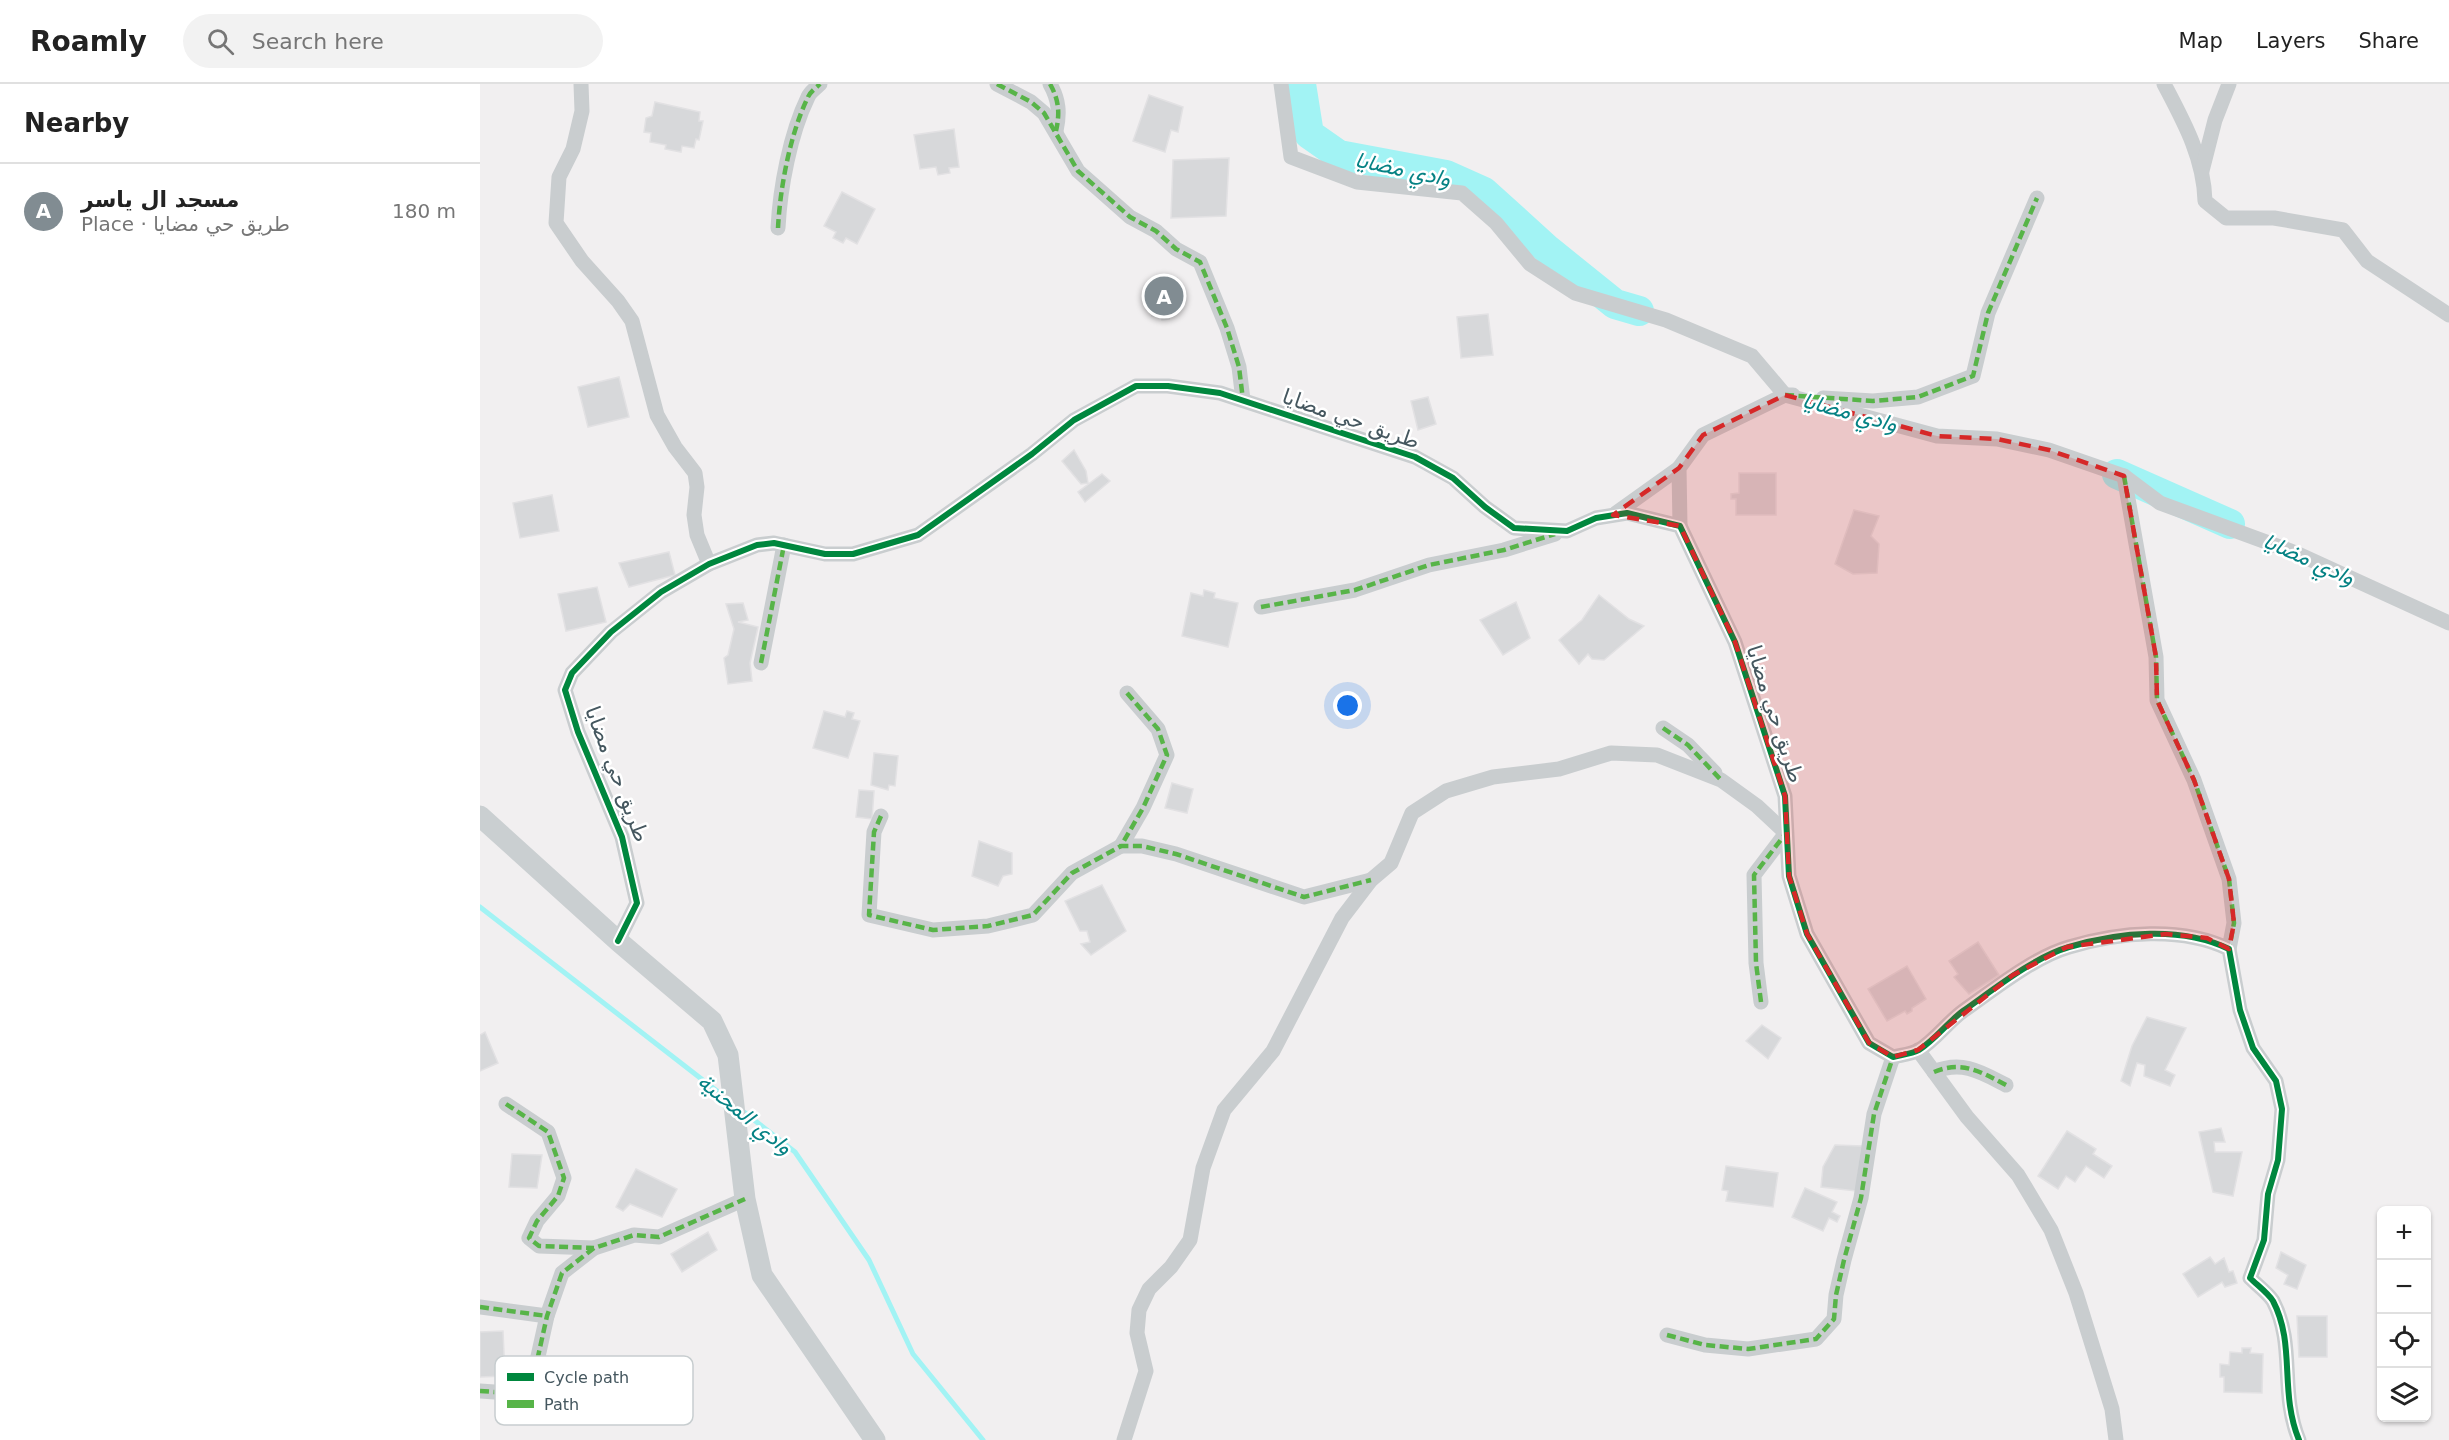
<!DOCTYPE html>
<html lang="en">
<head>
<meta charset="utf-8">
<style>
  :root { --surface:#fff; --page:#f2f2f2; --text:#222; --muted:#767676; --line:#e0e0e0; --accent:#818c92 }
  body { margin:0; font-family:"DejaVu Sans",Vazirmatn,sans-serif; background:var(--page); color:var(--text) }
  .controls { position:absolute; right:18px; bottom:18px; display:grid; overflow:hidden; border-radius:9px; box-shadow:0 2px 4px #0004 }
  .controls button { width:54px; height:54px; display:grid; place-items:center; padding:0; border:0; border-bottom:2px solid var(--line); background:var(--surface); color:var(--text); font:30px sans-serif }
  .you { position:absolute; left:868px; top:622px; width:21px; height:21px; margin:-15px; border:4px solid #fff; border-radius:50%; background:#1a73e8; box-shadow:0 0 0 9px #1a73e833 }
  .badge { display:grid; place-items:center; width:39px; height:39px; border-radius:50%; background:var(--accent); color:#fff; font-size:20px; font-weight:700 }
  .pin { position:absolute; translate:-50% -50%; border:3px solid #fff; box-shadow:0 2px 6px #0006 }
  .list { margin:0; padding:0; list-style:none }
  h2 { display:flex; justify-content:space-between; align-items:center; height:78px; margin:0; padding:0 24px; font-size:26px }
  h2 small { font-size:20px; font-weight:400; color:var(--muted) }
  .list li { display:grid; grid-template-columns:39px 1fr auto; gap:18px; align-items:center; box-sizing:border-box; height:96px; padding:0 24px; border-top:2px solid var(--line) }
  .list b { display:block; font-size:22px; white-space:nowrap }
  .list p { margin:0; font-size:20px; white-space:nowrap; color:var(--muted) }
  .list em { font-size:20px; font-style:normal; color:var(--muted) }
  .icon { flex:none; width:33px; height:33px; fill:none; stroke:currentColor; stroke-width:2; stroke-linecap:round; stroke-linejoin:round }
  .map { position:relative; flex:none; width:1969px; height:1356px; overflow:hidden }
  header { display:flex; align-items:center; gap:36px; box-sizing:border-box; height:84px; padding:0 30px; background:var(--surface); border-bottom:2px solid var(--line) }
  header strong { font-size:28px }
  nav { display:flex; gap:33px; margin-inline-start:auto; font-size:21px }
  .search { width:420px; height:54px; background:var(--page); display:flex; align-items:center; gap:15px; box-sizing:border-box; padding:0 21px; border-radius:33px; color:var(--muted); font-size:22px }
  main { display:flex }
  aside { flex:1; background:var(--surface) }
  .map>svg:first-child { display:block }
</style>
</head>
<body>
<header>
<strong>Roamly</strong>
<div class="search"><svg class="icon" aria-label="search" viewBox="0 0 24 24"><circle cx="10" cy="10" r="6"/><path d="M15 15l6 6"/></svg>Search here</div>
<nav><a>Map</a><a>Layers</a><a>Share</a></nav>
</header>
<main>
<aside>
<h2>Nearby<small></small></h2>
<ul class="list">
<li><span class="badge">A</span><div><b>مسجد ال ياسر</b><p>Place · طريق حي مضايا</p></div><em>180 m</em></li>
</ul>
</aside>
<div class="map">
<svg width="1969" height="1356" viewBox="0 0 1969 1356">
  <rect width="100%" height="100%" fill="#f1eff0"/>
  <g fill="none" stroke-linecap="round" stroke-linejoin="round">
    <g stroke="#a2f3f4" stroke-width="5">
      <path d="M0 823 246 1014"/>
      <path d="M260 1025 315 1068 389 1176 433 1270 503 1356"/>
    </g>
    <g stroke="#a2f3f4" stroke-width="30">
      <path d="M821 0 829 50 859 71 966 91 1004 108 1068 166 1135 220 1159 227"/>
      <path d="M1637 390 1750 440"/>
    </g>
  </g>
  <g fill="#d7d8da" stroke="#e2e1e3" stroke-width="1.5">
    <path d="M669 11 703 23 698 48 691 46 685 68 653 57Z"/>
    <path d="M175 18 220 28 219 37H223L219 56 216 55 214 64 202 62 201 68 185 65 186 61 170 58 171 49 164 48 166 34 172 32Z"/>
    <path d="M474 45 479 83 469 84 470 89 458 91 456 83 440 85 434 51Z"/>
    <path d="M749 74 746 132 691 134 693 76Z"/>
    <path d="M362 108 395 125 377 160 366 154 363 159 353 154 356 148 344 142Z"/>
    <path d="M697 194 699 228 688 229 689 235 682 236V231L672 232 669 196Z"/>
    <path d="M1008 230 1013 271 981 274 977 233Z"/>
    <path d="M139 293 149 333 108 343 98 303Z"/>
    <path d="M948 313 956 340 938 346 931 317Z"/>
    <path d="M594 366 606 387 608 399 601 400 582 377Z"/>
    <path d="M1259 389H1296V431H1256V415H1251V410L1259 409Z"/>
    <path d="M622 390 630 397 605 418 598 408Z"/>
    <path d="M72 411 79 447 40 454 33 419Z"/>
    <path d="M1374 426 1399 432 1391 452 1399 460 1397 489 1373 490 1355 480Z"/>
    <path d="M189 468 195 491 149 503 139 479Z"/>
    <path d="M117 503 126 538 86 547 78 510Z"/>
    <path d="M724 506 735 509 734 514 758 519 748 563 702 552 711 509 723 512Z"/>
    <path d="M1119 511 1149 535 1164 542 1124 576 1112 575 1108 570 1099 580 1079 556 1102 536Z"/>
    <path d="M1036 518 1050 554 1023 571 1000 536Z"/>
    <path d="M263 519 268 536 258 538 278 543 270 579 272 597 248 600 244 574 248 571 254 545 246 520Z"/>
    <path d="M344 627 365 633 367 627 374 629 372 635 380 637 368 674 333 664Z"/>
    <path d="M394 669 418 672 415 702 409 701 408 706 391 701Z"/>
    <path d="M692 699 713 705 707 729 685 724Z"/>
    <path d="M379 706 394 707 392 735 376 733Z"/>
    <path d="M499 757 532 769V790L523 792 518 802 492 792Z"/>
    <path d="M622 801 646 847 611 871 601 860 610 858 607 847H600L585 817Z"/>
    <path d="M1498 858 1519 891 1489 910 1474 893 1478 890 1469 877Z"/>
    <path d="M1427 882 1446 915 1432 924V927L1427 930 1425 927 1407 937 1388 905Z"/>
    <path d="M1667 933 1706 944 1685 986 1695 991 1690 1002 1664 992 1665 981 1657 979 1650 1002 1641 997 1652 962Z"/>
    <path d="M1282 941 1301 954 1288 975 1266 957Z"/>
    <path d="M5 948 18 979 0 987V951Z"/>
    <path d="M1741 1044 1745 1058H1734L1735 1068H1762L1753 1112 1733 1108 1719 1048Z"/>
    <path d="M1587 1047 1616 1065 1613 1070 1632 1082 1624 1094 1606 1082 1595 1098 1586 1092 1578 1105 1558 1092Z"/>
    <path d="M1355 1061 1382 1062 1376 1107 1341 1103 1343 1083Z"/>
    <path d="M32 1070 62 1071 57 1104 29 1103Z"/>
    <path d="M1246 1082 1298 1089 1293 1123 1246 1117 1248 1107 1242 1106Z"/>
    <path d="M156 1085 197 1105 182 1133 150 1120 143 1127 136 1123Z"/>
    <path d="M1325 1104 1357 1118 1352 1128 1360 1132 1357 1138 1349 1134 1343 1147 1312 1133Z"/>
    <path d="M228 1148 237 1166 202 1188 191 1170Z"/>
    <path d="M1801 1168 1826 1181 1817 1205 1804 1200 1808 1191 1796 1184Z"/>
    <path d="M1730 1173 1735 1180 1744 1174 1749 1188 1753 1187 1757 1199 1745 1203 1742 1198 1718 1213 1703 1190Z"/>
    <path d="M1817 1232H1847V1273H1819Z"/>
    <path d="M23 1247 25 1292 0 1293V1248Z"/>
    <path d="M1762 1264H1771L1770 1269 1783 1270 1782 1309 1744 1308V1293H1740V1280L1749 1281 1750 1268 1762 1269Z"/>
  </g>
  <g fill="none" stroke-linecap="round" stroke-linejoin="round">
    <g stroke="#c9cdcf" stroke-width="15">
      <path d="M101 0 102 27 93 65 79 93 76 139 102 177 138 217 152 237 177 331 195 363 215 389 217 403 214 431 217 451 229 480"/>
      <path d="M517 0 551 18 564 29 598 87 650 133 676 147 696 165 720 178 747 244 759 283 763 316"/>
      <path d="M570 0C579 16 580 29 576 47"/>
      <path d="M801 0 811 73 877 98 982 109 1016 139 1050 180 1095 209 1186 236 1272 272 1305 311 1457 352 1517 355 1569 366 1644 392 1680 419 1816 469 1969 539"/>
      <path d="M1684 0C1704 38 1724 74 1725 117L1746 134H1794L1863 146 1887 177 1969 231"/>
      <path d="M1722 87 1735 36 1749 0"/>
      <path d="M298 144C300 104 310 50 328 13 330 8 336 4 340 0"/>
      <path d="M1343 314 1393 317 1438 313 1493 292 1508 229 1557 114"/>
      <path d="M1644 392 1676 573 1677 616 1714 696 1749 795 1754 839 1749 865"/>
      <path d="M1136 429 1199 384"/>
      <path d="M1200 442 1199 384 1223 351 1305 311H1313"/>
      <path d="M781 523 875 506 949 481 1024 466 1075 450"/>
      <path d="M281 579 304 461"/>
      <path d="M647 609 678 645 687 671 663 724 641 762H662L696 770 824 813 891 796"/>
      <path d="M1183 644 1208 661 1235 689"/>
      <path d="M401 732 394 748 389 831 453 846 508 842 553 831 592 789 641 762"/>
      <path d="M138 857 157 819 142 753 98 648 85 606 92 589 131 548 181 508 229 480 277 461 294 459 345 470H373L438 451 552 370 594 336 656 302H688L740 309 935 373 973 394 1005 423 1034 444 1087 447 1116 434 1147 429 1200 442 1255 558 1305 712 1309 792 1327 850 1389 959 1413 973C1421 971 1432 970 1439 966 1455 956 1468 938 1483 927 1513 906 1554 873 1589 863 1639 848 1702 842 1749 865L1760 926 1773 964 1796 997 1802 1025 1798 1076 1788 1110 1784 1156 1770 1194C1777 1201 1788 1209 1793 1217 1816 1261 1799 1307 1819 1356"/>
      <path d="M1438 966 1487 1033 1538 1091 1571 1146 1596 1209 1632 1325 1636 1356"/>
      <path d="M1454 988C1482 976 1501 988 1526 1001"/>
      <path d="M26 1020 68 1048 84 1094 78 1112 57 1137 49 1154 59 1162 114 1164"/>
      <path d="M0 1223 67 1232"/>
      <path d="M1187 1251 1225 1261 1268 1265 1336 1255 1354 1235 1356 1211 1364 1176 1381 1114 1394 1030 1413 973"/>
      <path d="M0 1307 29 1309 51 1304 67 1232 82 1189 114 1164 154 1151 179 1153 265 1115"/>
      <path d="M644 1356 666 1287 657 1249 659 1226 669 1205 691 1183 710 1156 723 1084 744 1026 793 967 862 834 891 796 911 779 932 729 966 707 1013 693 1079 685 1131 669 1177 671 1241 696 1277 722 1306 749 1274 791 1276 879 1281 918"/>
    </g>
    <path stroke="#cacfd1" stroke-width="21" d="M0 732 138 857 232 937 248 971 265 1115 282 1191 395 1356"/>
    <g stroke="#57b448" stroke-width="4.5" stroke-dasharray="9 4.5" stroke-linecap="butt">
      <path d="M517 0 551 18 564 29 598 87 650 133 676 147 696 165 720 178 747 244 759 283 763 316"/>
      <path d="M570 0C579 16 580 29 576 47"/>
      <path d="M298 144C300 104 310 50 328 13 330 8 336 4 340 0"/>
      <path d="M1305 311 1393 317 1438 313 1493 292 1508 229 1557 114"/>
      <path d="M1644 392 1676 573 1677 616 1714 696 1749 795 1754 839 1749 865"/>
      <path d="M781 523 875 506 949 481 1024 466 1075 450"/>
      <path d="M281 579 304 461"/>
      <path d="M647 609 678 645 687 671 663 724 641 762H662L696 770 824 813 891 796"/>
      <path d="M1183 644 1208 661 1241 696"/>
      <path d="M401 732 394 748 389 831 453 846 508 842 553 831 592 789 641 762"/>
      <path d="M1281 918 1276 879 1274 791 1306 749"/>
      <path d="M1454 988C1482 976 1501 988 1526 1001"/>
      <path d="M26 1020 68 1048 84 1094 78 1112 57 1137 49 1154 59 1162 114 1164"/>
      <path d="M0 1223 67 1232"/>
      <path d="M1187 1251 1225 1261 1268 1265 1336 1255 1354 1235 1356 1211 1364 1176 1381 1114 1394 1030 1413 973"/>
      <path d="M0 1307 29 1309 51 1304 67 1232 82 1189 114 1164 154 1151 179 1153 265 1115"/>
    </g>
    <defs>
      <path id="cycleway" d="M138 857 157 819 142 753 98 648 85 606 92 589 131 548 181 508 229 480 277 461 294 459 345 470H373L438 451 552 370 594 336 656 302H688L740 309 935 373 973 394 1005 423 1034 444 1087 447 1116 434 1147 429 1200 442 1255 558 1305 712 1309 792 1327 850 1389 959 1413 973C1421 971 1432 970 1439 966 1455 956 1468 938 1483 927 1513 906 1554 873 1589 863 1639 848 1702 842 1749 865L1760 926 1773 964 1796 997 1802 1025 1798 1076 1788 1110 1784 1156 1770 1194C1777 1201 1788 1209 1793 1217 1816 1261 1799 1307 1819 1356"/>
    </defs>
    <use href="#cycleway" stroke="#fff" stroke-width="10"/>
    <use href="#cycleway" stroke="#00873e" stroke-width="6"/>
  </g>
  <path fill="#d62828" fill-opacity="0.2" stroke="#d62828" stroke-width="4.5" stroke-dasharray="12 8" stroke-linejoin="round" d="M1305 311 1457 352 1517 355 1569 366 1644 392 1676 573 1677 616 1714 696 1749 795 1754 839 1749 865 1727 854 1686 850 1587 863 1533 891 1438 966 1413 973 1389 959 1327 850 1309 792 1305 712 1255 558 1200 442 1133 431 1199 384 1223 351Z"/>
  <g text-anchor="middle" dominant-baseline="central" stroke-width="5" stroke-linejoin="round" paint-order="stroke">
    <g font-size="21" fill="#45575f" stroke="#fff">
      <text transform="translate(871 335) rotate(19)">طريق حي مضايا</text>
      <text transform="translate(1295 630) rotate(72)">طريق حي مضايا</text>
      <text transform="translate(137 690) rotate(69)">طريق حي مضايا</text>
    </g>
    <g font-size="22" font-style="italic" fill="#058284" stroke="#fff">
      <text transform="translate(923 85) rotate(12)">وادي مضايا</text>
      <text transform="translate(1370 328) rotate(15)">وادي مضايا</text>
      <text transform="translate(1829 475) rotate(24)">وادي مضايا</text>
      <text transform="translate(265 1030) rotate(39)">وادي المحنية</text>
    </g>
  </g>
  <rect x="15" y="1272" width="198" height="69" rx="9" fill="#fff" stroke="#c7cdcf" stroke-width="1.5"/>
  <rect x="27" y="1289" width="27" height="8" fill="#00873e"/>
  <rect x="27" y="1316" width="27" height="8" fill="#57b448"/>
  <g font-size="16" fill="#45575f">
    <text x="64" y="1299">Cycle path</text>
    <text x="64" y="1326">Path</text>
  </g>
</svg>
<div class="controls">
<button>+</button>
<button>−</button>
<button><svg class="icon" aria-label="locate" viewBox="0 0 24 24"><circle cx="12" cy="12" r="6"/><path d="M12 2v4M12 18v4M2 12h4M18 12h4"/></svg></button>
<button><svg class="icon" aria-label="layers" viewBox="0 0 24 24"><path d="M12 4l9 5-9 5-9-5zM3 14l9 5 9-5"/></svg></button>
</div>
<div class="you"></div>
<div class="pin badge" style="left:684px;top:212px">A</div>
</div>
</main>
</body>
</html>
